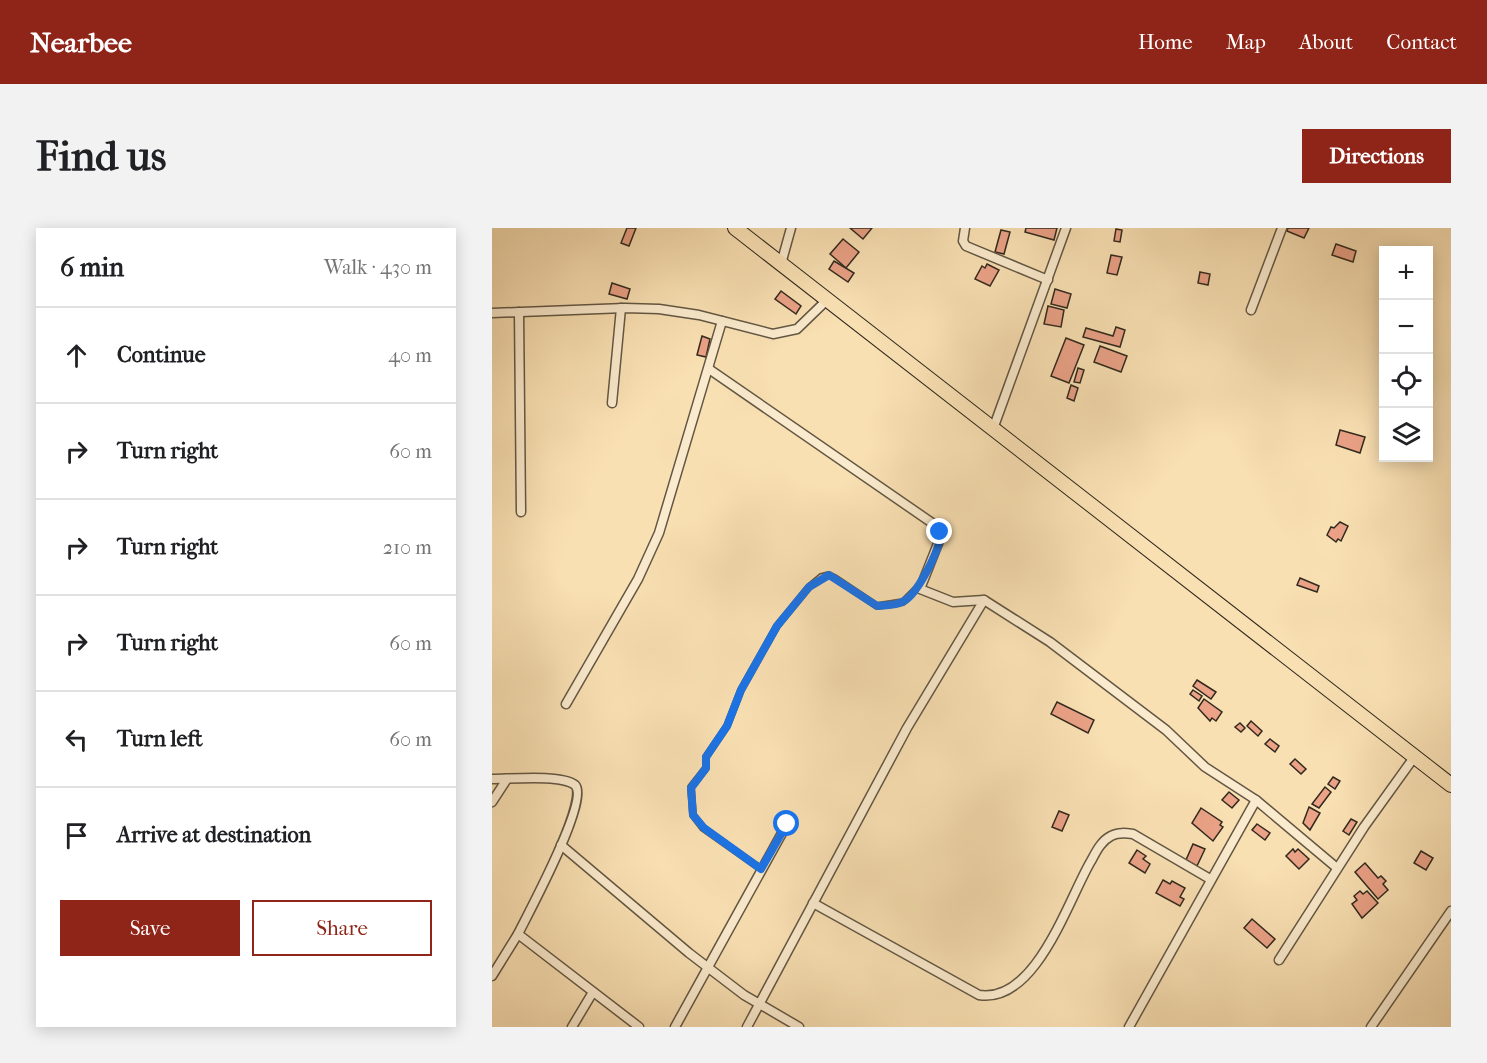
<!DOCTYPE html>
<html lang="en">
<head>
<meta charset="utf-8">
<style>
  :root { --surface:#fff; --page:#f2f2f2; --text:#202124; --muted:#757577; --line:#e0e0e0; --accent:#8f2418 }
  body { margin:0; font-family:"IM FELL French Canon",serif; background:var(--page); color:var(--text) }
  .controls { position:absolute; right:18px; top:18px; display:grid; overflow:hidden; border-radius:0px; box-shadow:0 3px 15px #0003 }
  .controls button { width:54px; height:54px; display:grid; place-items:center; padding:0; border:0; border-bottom:2px solid var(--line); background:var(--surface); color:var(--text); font:30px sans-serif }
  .stop { position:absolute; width:18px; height:18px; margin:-14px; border:4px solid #1a73e8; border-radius:50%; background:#fff }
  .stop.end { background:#1a73e8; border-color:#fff; box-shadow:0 2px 6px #0008 }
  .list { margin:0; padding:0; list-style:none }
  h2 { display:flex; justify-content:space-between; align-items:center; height:78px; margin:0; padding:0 24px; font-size:26px }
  h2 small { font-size:20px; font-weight:400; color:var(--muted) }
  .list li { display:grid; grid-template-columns:39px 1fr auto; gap:18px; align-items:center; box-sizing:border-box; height:96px; padding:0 24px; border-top:2px solid var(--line) }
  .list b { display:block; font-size:22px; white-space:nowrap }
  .list em { font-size:20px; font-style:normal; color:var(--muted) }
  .actions { display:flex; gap:12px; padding:18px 24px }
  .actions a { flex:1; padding:14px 0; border:2px solid var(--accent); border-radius:0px; text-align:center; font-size:21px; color:var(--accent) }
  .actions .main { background:var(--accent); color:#fff }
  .icon { flex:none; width:33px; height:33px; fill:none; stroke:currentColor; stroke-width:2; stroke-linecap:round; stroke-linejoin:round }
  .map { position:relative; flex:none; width:959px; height:799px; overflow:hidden; border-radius:0px }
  header { display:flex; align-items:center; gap:36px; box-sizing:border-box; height:84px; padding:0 30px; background:var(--accent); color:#fff }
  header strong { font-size:28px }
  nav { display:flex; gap:33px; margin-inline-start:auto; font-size:21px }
  .intro { display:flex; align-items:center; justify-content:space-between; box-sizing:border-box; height:144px; padding:0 36px }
  h1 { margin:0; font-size:42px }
  .button { padding:15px 27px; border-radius:0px; background:var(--accent); color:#fff; font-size:21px; font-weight:700 }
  main { display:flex; gap:36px; padding:0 36px }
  aside { flex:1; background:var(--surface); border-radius:0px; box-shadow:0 3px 15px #0003 }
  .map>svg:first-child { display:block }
</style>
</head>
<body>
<header>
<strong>Nearbee</strong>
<nav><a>Home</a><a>Map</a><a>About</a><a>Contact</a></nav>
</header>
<div class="intro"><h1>Find us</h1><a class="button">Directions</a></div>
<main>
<aside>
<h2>6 min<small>Walk · 430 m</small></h2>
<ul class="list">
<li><svg class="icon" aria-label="ahead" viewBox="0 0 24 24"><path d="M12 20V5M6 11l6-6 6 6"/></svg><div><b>Continue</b></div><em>40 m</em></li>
<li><svg class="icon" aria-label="right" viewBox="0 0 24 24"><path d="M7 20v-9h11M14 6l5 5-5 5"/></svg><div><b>Turn right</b></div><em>60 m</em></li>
<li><svg class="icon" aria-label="right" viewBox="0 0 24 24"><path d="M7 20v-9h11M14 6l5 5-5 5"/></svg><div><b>Turn right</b></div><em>210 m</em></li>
<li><svg class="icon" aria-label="right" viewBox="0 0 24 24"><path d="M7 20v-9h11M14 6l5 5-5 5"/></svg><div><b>Turn right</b></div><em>60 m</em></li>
<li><svg class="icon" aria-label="left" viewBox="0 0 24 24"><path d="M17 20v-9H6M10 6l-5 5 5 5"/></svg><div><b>Turn left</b></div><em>60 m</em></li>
<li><svg class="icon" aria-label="arrive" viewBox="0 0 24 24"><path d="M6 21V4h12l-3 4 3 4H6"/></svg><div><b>Arrive at destination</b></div></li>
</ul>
<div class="actions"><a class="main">Save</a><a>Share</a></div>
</aside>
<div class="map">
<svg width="959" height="799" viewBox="0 0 959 799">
  <rect width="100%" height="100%" fill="#f9e0b3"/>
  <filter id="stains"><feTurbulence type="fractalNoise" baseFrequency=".00333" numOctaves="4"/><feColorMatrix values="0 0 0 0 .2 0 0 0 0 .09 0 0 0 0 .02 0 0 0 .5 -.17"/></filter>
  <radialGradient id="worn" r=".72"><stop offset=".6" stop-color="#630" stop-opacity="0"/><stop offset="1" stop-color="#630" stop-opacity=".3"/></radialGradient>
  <g fill="#eba287" stroke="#31291e" stroke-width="1.5">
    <path d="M135 0H144L137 18 129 15Z"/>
    <path d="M358 0H380L371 11Z"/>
    <path d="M534 0H565L562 12 533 4Z"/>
    <path d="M796 0H817L812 10 795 3Z"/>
    <path d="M624 1 630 2 628 14 622 13Z"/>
    <path d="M509 2 518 4 512 26 503 24Z"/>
    <path d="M351 11 367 24 354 40 338 26Z"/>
    <path d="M844 16 864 23 861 34 840 27Z"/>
    <path d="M619 27 630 29 625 47 615 45Z"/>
    <path d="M342 33 362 45 356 54 337 41Z"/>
    <path d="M495 36 507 42 498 58 483 51 490 38 493 40Z"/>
    <path d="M708 44 718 46 716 57 706 55Z"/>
    <path d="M120 55 138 61 135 71 117 66Z"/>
    <path d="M563 61 579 66 575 80 559 76Z"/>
    <path d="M289 63 309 78 304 86 283 71Z"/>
    <path d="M556 78 572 82 569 99 552 96Z"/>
    <path d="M624 99 633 102 628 119 591 109 594 100 621 108Z"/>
    <path d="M210 108 218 111 214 129 205 127Z"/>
    <path d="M574 110 592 117 577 155 559 148Z"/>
    <path d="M608 118 635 128 629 144 602 134Z"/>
    <path d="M586 140 592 142 588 155 582 154Z"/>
    <path d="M579 157 586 160 582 173 575 170Z"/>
    <path d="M848 202 873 209 868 225 844 217Z"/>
    <path d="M848 294 856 298 849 313 846 311 844 314 835 307 839 299 842 300Z"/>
    <path d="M808 350 827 358 825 364 805 357Z"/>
    <path d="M705 452 724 464 719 471 701 458Z"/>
    <path d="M701 462 710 468 707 473 698 466Z"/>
    <path d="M712 471 730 484 724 493 720 490 718 493 706 480Z"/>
    <path d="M565 474 602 492 596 505 559 486Z"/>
    <path d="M759 493 770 503 766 508 755 498Z"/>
    <path d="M748 495 753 500 749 504 743 499Z"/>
    <path d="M778 511 787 518 783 524 773 516Z"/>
    <path d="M803 531 814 541 809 546 798 536Z"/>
    <path d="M841 549 848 553 843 561 836 556Z"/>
    <path d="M833 559 839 564 827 580 820 576Z"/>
    <path d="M737 564 747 572 740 580 730 572Z"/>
    <path d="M817 579 828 585 818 602 811 595Z"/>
    <path d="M709 580 730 594 728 597 731 599 721 613 700 595Z"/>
    <path d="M567 583 577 587 570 603 560 599Z"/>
    <path d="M859 591 865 594 857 607 851 603Z"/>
    <path d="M765 596 778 605 773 612 760 602Z"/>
    <path d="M701 616 713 621 705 638 694 632Z"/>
    <path d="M801 621 803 624 806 621 817 631 807 641 794 628Z"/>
    <path d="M645 622 654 628 651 631 658 636 653 645 637 635Z"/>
    <path d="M929 623 941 630 934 642 922 635Z"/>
    <path d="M873 635 886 650 889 648 894 653 891 656 896 662 886 671 863 644Z"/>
    <path d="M671 652 678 656 680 653 693 660 688 669 692 671 688 678 664 665Z"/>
    <path d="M868 663 871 666 875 663 886 675 870 690 860 676 865 672 862 668Z"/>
    <path d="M760 691 783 711 775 720 752 700Z"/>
  </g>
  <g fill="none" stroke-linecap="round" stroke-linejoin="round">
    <defs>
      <path id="lane" d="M269 641 211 600 201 587 199 559 214 540V529L235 498 249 462 285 398 317 359 329 349 337 347 343 350 385 378 411 374 427 358"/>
      <g id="street">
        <path d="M473 0 471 13 474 18 556 52"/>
        <path d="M289 36 299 0"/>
        <path d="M759 82 790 0"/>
        <path d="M27 84 29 284"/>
        <path d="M0 85 133 80 167 81 207 87 281 106 305 101 336 71"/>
        <path d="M217 141 446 299 449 308 428 361 461 374 492 372 558 414 674 502 713 539 764 572 845 640"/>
        <path d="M120 175 129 80"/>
        <path d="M501 201 574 0"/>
        <path d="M74 476 146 351 167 305 230 93"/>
        <path d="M0 551C18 551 70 546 83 557 98 571 36 686 26 706L147 799"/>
        <path d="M0 574 15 551"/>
        <path d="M69 617 197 725 252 767 307 799"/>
        <path d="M321 675 487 767C544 776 576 672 599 633 604 624 609 613 619 608 626 604 634 605 641 606L718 651"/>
        <path d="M787 732 872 599 923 528"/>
        <path d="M0 748 26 706"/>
        <path d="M80 799 101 764"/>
        <path d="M183 799 295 596"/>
        <path d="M255 799 415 500 492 372"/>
        <path d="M637 799 764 572"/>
        <path d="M879 799 959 683"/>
      </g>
      <path id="primary" d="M243 0 959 557"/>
    </defs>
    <use href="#lane" stroke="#635743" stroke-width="8"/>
    <use href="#street" stroke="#635743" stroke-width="11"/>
    <use href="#primary" stroke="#31291e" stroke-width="16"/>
    <use href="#lane" stroke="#fbebce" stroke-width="4.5"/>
    <use href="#street" stroke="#fbebce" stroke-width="8"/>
    <use href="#primary" stroke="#f9e0b3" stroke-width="14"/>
  </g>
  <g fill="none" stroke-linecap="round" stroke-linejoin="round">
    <path stroke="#1a73e8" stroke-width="8" d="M295 596 269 641 212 600 201 587 199 560 214 540V529L235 498 249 462 285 398 317 359 337 347 385 378C393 377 405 378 412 373 426 365 450 319 448 304"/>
  </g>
  <rect width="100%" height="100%" filter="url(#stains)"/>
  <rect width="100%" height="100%" fill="url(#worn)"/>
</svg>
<div class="controls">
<button>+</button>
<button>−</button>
<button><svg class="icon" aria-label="locate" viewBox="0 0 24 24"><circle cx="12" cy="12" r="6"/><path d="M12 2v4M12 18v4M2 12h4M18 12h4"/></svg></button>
<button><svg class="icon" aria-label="layers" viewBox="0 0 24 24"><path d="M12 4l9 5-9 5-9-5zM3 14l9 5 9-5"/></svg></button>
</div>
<div class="stop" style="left:295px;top:596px"></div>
<div class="stop end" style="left:448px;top:304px"></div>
</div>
</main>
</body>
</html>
